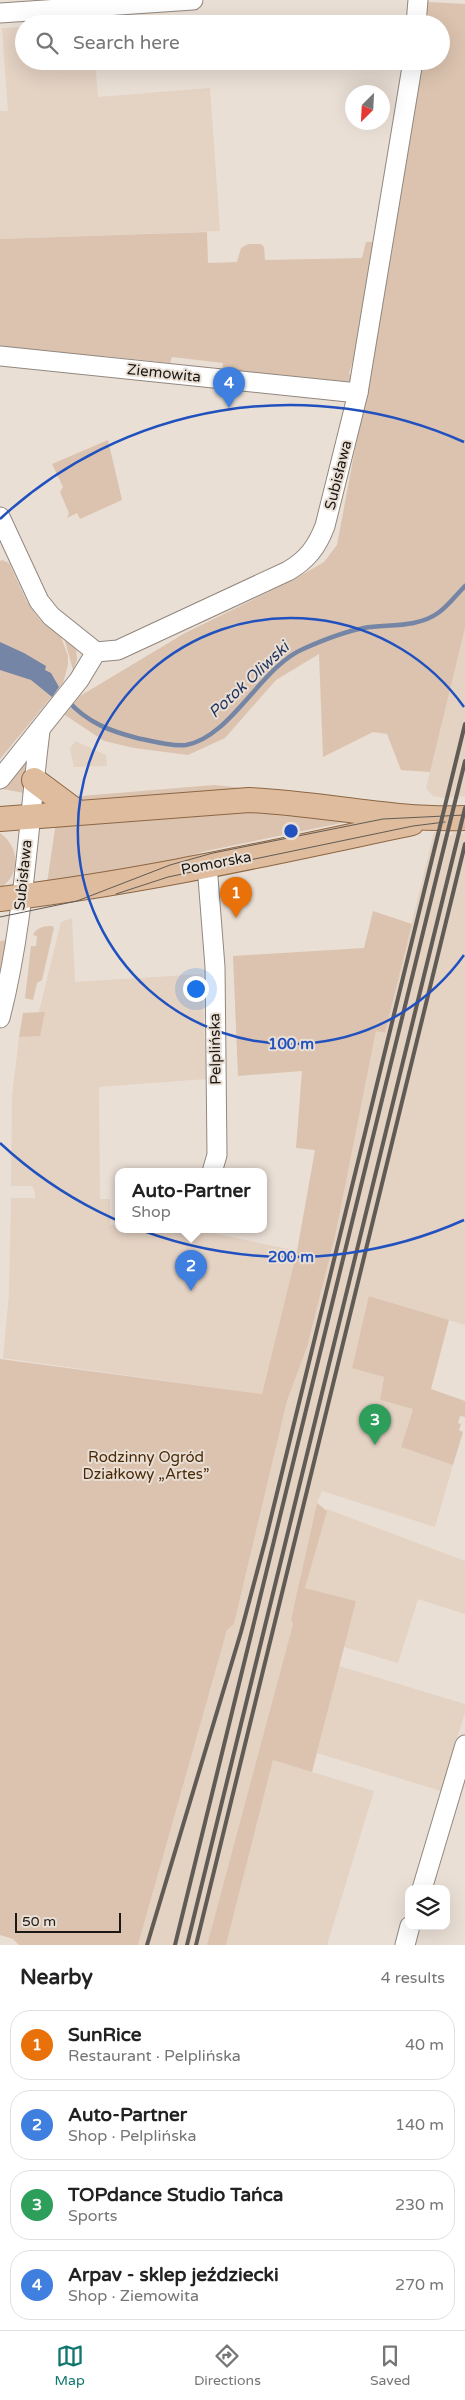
<!DOCTYPE html>
<html lang="en">
<head>
<meta charset="utf-8">
<style>
  :root { --surface:#fff; --page:#f6f6f6; --text:#222; --muted:#767676; --line:#e0e0e0; --accent:#0f766e }
  body { margin:0; font-family:"Varela Round",sans-serif; background:var(--page); color:var(--text) }
  .controls { position:absolute; right:15px; bottom:15px; display:grid; overflow:hidden; border-radius:10px; box-shadow:0 5px 20px #0002 }
  .controls button { width:45px; height:45px; display:grid; place-items:center; padding:0; border:0; border-bottom:1px solid var(--line); background:var(--surface); color:var(--text); font:25px sans-serif }
  .compass { position:absolute; left:345px; top:85px; width:45px; height:45px; border-radius:50%; background:var(--surface); box-shadow:0 5px 20px #0002; rotate:204deg }
  .scale { position:absolute; left:15px; bottom:12px; width:106px; box-sizing:border-box; padding-left:5px; border:2px solid #1c1915; border-top:0; font-size:14px; line-height:18px; white-space:nowrap; color:#1c1915; -webkit-text-stroke:4px #eadfd5; paint-order:stroke }
  .you { position:absolute; left:195px; top:988px; width:18px; height:18px; margin:-12px; border:4px solid #fff; border-radius:50%; background:#1a73e8; box-shadow:0 0 0 8px #1a73e833 }
  .badge { display:grid; place-items:center; width:32px; height:32px; border-radius:50%; background:var(--accent); color:#fff; font-size:16px; font-weight:700 }
  .pin { position:absolute; translate:-50% -41px; filter:drop-shadow(0 1px 2px #0008) }
  .pin::after { content:''; position:absolute; top:26px; width:18px; height:15px; background:inherit; clip-path:polygon(0 0,100% 0,50% 100%) }
  .popup { position:absolute; left:115px; top:1168px; width:152px; height:65px; box-sizing:border-box; display:grid; place-content:center; border-radius:10px; background:var(--surface); filter:drop-shadow(0 1px 4px #0005); font-size:16px; white-space:nowrap; color:var(--muted) }
  .popup b { font-size:19px; color:var(--text) }
  .popup::after { content:''; position:absolute; left:50%; top:100%; margin-left:-10px; border:10px solid transparent; border-top-color:var(--surface) }
  .list { margin:0; padding:0; list-style:none }
  h2 { display:flex; justify-content:space-between; align-items:center; height:65px; margin:0; padding:0 20px; font-size:21px }
  h2 small { font-size:16px; font-weight:400; color:var(--muted) }
  .list li { display:grid; grid-template-columns:32px 1fr auto; gap:15px; align-items:center; box-sizing:border-box; height:70px; margin:0 10px 10px; padding:0 10px; border:1px solid var(--line); border-radius:20px }
  .list b { display:block; font-size:19px; white-space:nowrap }
  .list p { margin:0; font-size:16px; white-space:nowrap; color:var(--muted) }
  .list em { font-size:16px; font-style:normal; color:var(--muted) }
  .icon { flex:none; width:28px; height:28px; fill:none; stroke:currentColor; stroke-width:2; stroke-linecap:round; stroke-linejoin:round }
  .map { position:relative; flex:none; width:465px; height:1945px; overflow:hidden }
  .search { position:absolute; background:var(--surface); box-shadow:0 5px 20px #0002; left:15px; right:15px; top:15px; height:55px; display:flex; align-items:center; gap:12px; box-sizing:border-box; padding:0 18px; border-radius:28px; color:var(--muted); font-size:19px }
  .sheet { height:385px; background:var(--surface) }
  nav { display:flex; justify-content:space-around; align-items:center; box-sizing:border-box; height:70px; border-top:1px solid var(--line); background:var(--surface); font-size:14px; color:var(--muted) }
  nav a { display:grid; justify-items:center; gap:2px }
  nav .on { color:var(--accent) }
  .map>svg:first-child { display:block }
</style>
</head>
<body>
<div class="map">
<svg width="465" height="1945" viewBox="0 0 465 1945">
  <rect width="100%" height="100%" fill="#eadfd5"/>
  <g fill="#e4d2c3">
    <path d="M24 27V61H95L98 97 210 88 220 231 0 239V111H8L2 28Z"/>
    <path d="M465 628V797L460 796 459 799 451 797 450 799 433 796 426 788Z"/>
    <path d="M75 741 106 755 107 766 74 767 70 749Z"/>
    <path d="M453 831 463 834 465 831V1325L370 1296 352 1367 384 1377 380 1400 413 1409 401 1447 453 1465 435 1527 322 1491 317 1503 291 1619 293 1624 207 1945H138L227 1630 234 1624 287 1401 307 1347 335 1237 376 1031 385 1033 434 832 452 835Z"/>
    <path d="M72 918 75 982 202 974 206 1079 99 1087 100 1199H110V1225H118L119 1230H199L297 1251 262 1394 3 1358 9 1294 11 1198H35V1191L32 1186H11L12 1096 19 1037 33 1036 61 922Z"/>
    <path d="M327 1509 465 1561V1614L418 1599 398 1663 344 1647 356 1601 305 1588Z"/>
    <path d="M339 1666 465 1704V1712L441 1791 317 1753Z"/>
    <path d="M273 1760 374 1791 327 1945H226Z"/>
  </g>
  <g fill="#dbc3af">
    <path d="M428 2 465 4V628L430 772 401 770 387 734 373 732 323 757 319 654 276 680 225 738 188 755 134 748 104 741 65 715 80 696 185 633 293 580 324 562 337 545 382 306 421 61H441V24H425Z"/>
    <path d="M207 232 208 263 237 262 241 248 248 244H261L264 247 265 260 362 258 366 242H372L374 247 356 359 353 361 349 373 352 378 349 385 222 373 223 363 172 357 170 363 104 356 103 361 0 351V239Z"/>
    <path d="M108 440 122 500 80 519 77 513 67 518 69 513 60 492 63 487 52 464Z"/>
    <path d="M2 560 9 563 27 602 40 620 61 637 68 656V665L63 683 0 759V561Z"/>
    <path d="M63 634 76 646 77 660 73 670Z"/>
    <path d="M26 760 24 793 3 789Z"/>
    <path d="M214 785 279 792 84 802 69 797Z"/>
    <path d="M239 808 361 819 206 851 172 861 47 883 56 822Z"/>
    <path d="M0 833C20 847 21 875 0 888Z"/>
    <path d="M373 911 412 924 385 1033 376 1031 335 1237 307 1347 287 1401 234 1624 227 1630 138 1945H19L13 1939 0 1935V1359L262 1394 297 1251 315 1150 296 1148 302 1071 238 1076 233 956 364 948Z"/>
    <path d="M52 926 54 928 42 980 37 983 33 1000 25 998 31 946H36L37 936 33 935C36 927 45 926 52 926Z"/>
    <path d="M8 940 0 989V941Z"/>
    <path d="M45 1012 40 1036 19 1037 23 1013Z"/>
    <path d="M369 1296 449 1320 431 1389 465 1401V1417L460 1416 458 1423 461 1424 459 1430 463 1432 453 1465 401 1447 413 1409 380 1400 384 1377 352 1368Z"/>
    <path d="M317 1503 327 1511 305 1588 356 1601 312 1772 273 1760 226 1945H207L293 1624 291 1619Z"/>
  </g>
  <path fill="#7585a5" d="M0 642 24 653 46 666 45 670 51 673 59 687 52 697 31 680 0 670Z"/>
  <g fill="none" stroke-linecap="round" stroke-linejoin="round">
    <path stroke="#7585a5" stroke-width="4.5" d="M68 701C88 723 110 731 137 738 152 741 172 747 186 745 231 737 261 667 303 649 323 640 343 632 364 628 388 624 417 628 438 613 448 606 456 595 465 586"/>
    <defs>
      <g id="minor">
        <path d="M0 13 193 0"/>
        <path d="M416 24 418 0"/>
        <path d="M0 356 358 393"/>
        <path d="M0 517 39 601 51 616 96 652"/>
        <path d="M96 652 118 650 288 571C307 560 317 547 325 526L358 393 413 61"/>
        <path d="M0 779 79 680 96 652"/>
        <path d="M207 865 215 967 217 1155 212 1172"/>
        <path d="M0 1018C24 925 28 826 40 731"/>
        <path d="M422 1889 465 1745"/>
        <path d="M405 1945 410 1926"/>
      </g>
      <g id="major">
        <path d="M34 780 77 812"/>
        <path d="M0 819 249 800C321 803 393 821 465 818"/>
        <path d="M0 899C138 883 275 852 412 823"/>
      </g>
    </defs>
    <use href="#minor" stroke="#91877e" stroke-width="21"/>
    <use href="#major" stroke="#8c6643" stroke-width="26"/>
    <use href="#minor" stroke="#fff" stroke-width="19"/>
    <use href="#major" stroke="#debc9d" stroke-width="24"/>
    <g stroke="#615b55" stroke-width="1">
      <path d="M116 894 168 877 413 826 445 822"/>
      <path d="M0 917 77 901 170 865 213 853 383 819 465 815"/>
    </g>
    <g stroke="#615b55" stroke-width="4">
      <path d="M147 1945 241 1632 266 1538 465 724"/>
      <path d="M175 1945 465 761"/>
      <path d="M187 1945 465 808"/>
      <path d="M196 1945 465 844"/>
    </g>
  </g>
  <g fill="none" stroke="#2051bf" stroke-width="2.5">
    <path d="M464 955A213 213 0 1 1 464 707"/>
    <path d="M464 1220A426 426 0 0 1 0 1143M0 519A426 426 0 0 1 464 442"/>
  </g>
  <g text-anchor="middle" dominant-baseline="central" stroke-width="4" stroke-linejoin="round" paint-order="stroke">
    <g font-size="15" fill="#1c1915" stroke="#eadfd5">
      <text transform="translate(164 373) rotate(6)">Ziemowita</text>
      <text transform="translate(338 475) rotate(-76)">Subisława</text>
      <text transform="translate(216 863) rotate(-11)">Pomorska</text>
      <text transform="translate(23 875) rotate(-84)">Subisława</text>
      <text transform="translate(215 1049) rotate(-91)">Pelplińska</text>
    </g>
    <g font-size="15" fill="#492a07" stroke="#eadfd5">
      <text x="146" y="1457">Rodzinny Ogród<tspan x="146" dy="17">Działkowy „Artes”</tspan></text>
    </g>
    <g font-size="16" font-style="italic" fill="#1e345f" stroke="#eadfd5">
      <text transform="translate(249 680) rotate(-43)">Potok Oliwski</text>
    </g>
  </g>
  <circle cx="291" cy="831" r="8" fill="#2051bf" stroke="#eadfd5" stroke-width="2.5"/>
  <g font-size="15" text-anchor="middle" font-weight="bold" fill="#2051bf" stroke="#eadfd5" stroke-width="4" stroke-linejoin="round" paint-order="stroke">
    <text x="291" y="1049">100 m</text>
    <text x="291" y="1262">200 m</text>
  </g>
</svg>
<div class="controls">
<button><svg class="icon" aria-label="layers" viewBox="0 0 24 24"><path d="M12 4l9 5-9 5-9-5zM3 14l9 5 9-5"/></svg></button>
</div>
<svg class="compass" viewBox="-18 -18 36 36"><path d="M0-13l5 13h-10z" fill="#e53935"/><path d="M0 13l5-13h-10z" fill="#767676"/></svg>
<div class="scale">50 m</div>
<div class="you"></div>
<div class="pin badge" style="left:236px;top:918px;background:#e8710a">1</div>
<div class="pin badge" style="left:191px;top:1291px;background:#3f7fe0">2</div>
<div class="popup"><b>Auto-Partner</b>Shop</div>
<div class="pin badge" style="left:375px;top:1445px;background:#2e9e5b">3</div>
<div class="pin badge" style="left:229px;top:408px;background:#3f7fe0">4</div>
<div class="search"><svg class="icon" aria-label="search" viewBox="0 0 24 24"><circle cx="10" cy="10" r="6"/><path d="M15 15l6 6"/></svg>Search here</div>
</div>
<section class="sheet">
<h2>Nearby<small>4 results</small></h2>
<ul class="list">
<li><span class="badge" style="background:#e8710a">1</span><div><b>SunRice</b><p>Restaurant · Pelplińska</p></div><em>40 m</em></li>
<li><span class="badge" style="background:#3f7fe0">2</span><div><b>Auto-Partner</b><p>Shop · Pelplińska</p></div><em>140 m</em></li>
<li><span class="badge" style="background:#2e9e5b">3</span><div><b>TOPdance Studio Tańca</b><p>Sports</p></div><em>230 m</em></li>
<li><span class="badge" style="background:#3f7fe0">4</span><div><b>Arpav - sklep jeździecki</b><p>Shop · Ziemowita</p></div><em>270 m</em></li>
</ul>
</section>
<nav>
<a class="on"><svg class="icon" aria-label="map" viewBox="0 0 24 24"><path d="M3 6l6-2 6 2 6-2v14l-6 2-6-2-6 2zM9 4v14M15 6v14"/></svg>Map</a>
<a><svg class="icon" aria-label="directions" viewBox="0 0 24 24"><path d="M12 3l9 9-9 9-9-9zM9 14v-3h6M13 9l2 2-2 2"/></svg>Directions</a>
<a><svg class="icon" aria-label="saved" viewBox="0 0 24 24"><path d="M7 4h10v16l-5-4-5 4z"/></svg>Saved</a>
</nav>
</body>
</html>
